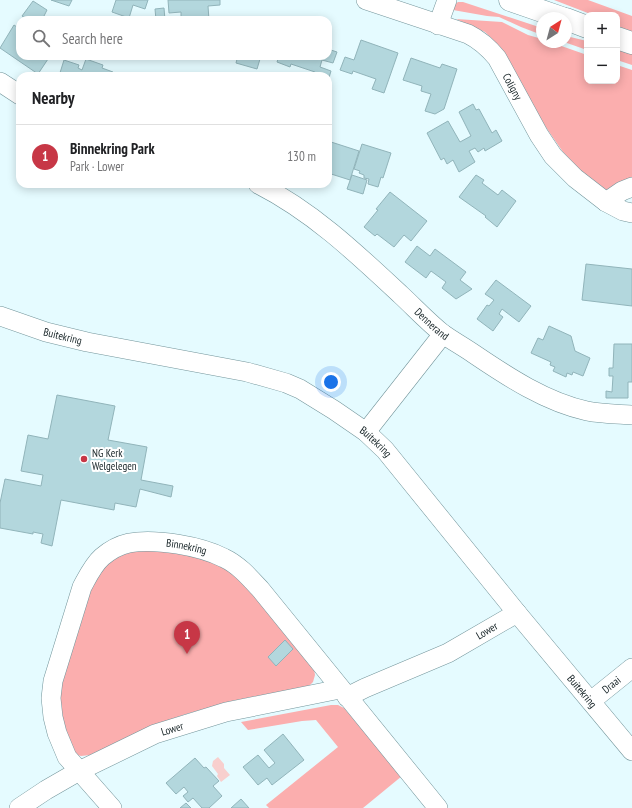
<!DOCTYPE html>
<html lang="en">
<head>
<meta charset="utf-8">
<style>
  :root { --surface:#fff; --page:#f2f2f2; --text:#202124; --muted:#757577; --line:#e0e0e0; --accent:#c73746 }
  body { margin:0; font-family:"PT Sans Narrow",sans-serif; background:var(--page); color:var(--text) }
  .controls { position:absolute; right:12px; top:12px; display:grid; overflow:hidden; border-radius:8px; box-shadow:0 2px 10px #0003 }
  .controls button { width:36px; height:36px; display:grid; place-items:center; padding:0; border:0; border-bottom:1px solid var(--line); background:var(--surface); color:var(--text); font:20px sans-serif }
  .compass { position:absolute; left:536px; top:12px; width:36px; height:36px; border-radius:50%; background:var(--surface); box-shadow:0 2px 10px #0003; rotate:36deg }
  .you { position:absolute; left:331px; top:382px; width:14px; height:14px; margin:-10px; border:3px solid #fff; border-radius:50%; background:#1a73e8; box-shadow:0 0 0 6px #1a73e833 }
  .badge { display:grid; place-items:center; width:26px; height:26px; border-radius:50%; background:var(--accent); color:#fff; font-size:13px; font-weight:700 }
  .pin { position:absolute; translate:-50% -33px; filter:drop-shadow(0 1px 2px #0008) }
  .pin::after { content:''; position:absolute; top:21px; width:14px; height:12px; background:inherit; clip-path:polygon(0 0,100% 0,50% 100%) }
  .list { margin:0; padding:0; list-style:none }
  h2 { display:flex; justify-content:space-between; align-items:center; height:52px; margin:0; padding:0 16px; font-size:17px }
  h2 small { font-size:13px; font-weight:400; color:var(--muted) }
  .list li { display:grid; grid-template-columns:26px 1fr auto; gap:12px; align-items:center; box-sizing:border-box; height:64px; padding:0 16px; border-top:1px solid var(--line) }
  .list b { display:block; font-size:15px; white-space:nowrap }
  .list p { margin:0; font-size:13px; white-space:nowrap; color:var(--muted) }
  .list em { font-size:13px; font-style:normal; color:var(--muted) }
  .icon { flex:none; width:22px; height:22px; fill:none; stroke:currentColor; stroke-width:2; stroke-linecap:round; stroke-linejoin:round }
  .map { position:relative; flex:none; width:632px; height:808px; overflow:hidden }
  .search { position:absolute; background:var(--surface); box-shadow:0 2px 10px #0003; left:16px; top:16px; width:316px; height:44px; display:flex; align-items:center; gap:10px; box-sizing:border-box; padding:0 14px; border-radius:12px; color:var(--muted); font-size:15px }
  .panel { position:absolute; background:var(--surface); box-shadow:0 2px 10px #0003; left:16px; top:72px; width:316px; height:116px; border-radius:12px }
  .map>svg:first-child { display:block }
</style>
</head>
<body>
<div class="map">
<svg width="632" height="808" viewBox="0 0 632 808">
  <rect width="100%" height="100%" fill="#e5fbff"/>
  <g fill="#fbaeae">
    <path d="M554 0H588L632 16V32L617 26V15H593Z"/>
    <path d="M458 2H463L542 28V35L521 27 499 17 487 16 453 10 454 5Z"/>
    <path d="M456 19 502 22 528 35 542 39V42H550L587 55V81H617V65L632 70V183L606 190 582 172 563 152 545 126 498 45 485 32Z"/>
    <path d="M566 36 587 41V50L564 42H566Z"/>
    <path d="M617 49 632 54V65L617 60Z"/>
    <path d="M151 548 174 552 212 561 241 578 314 669 315 675 313 682 309 686 291 692 263 695 232 701 183 715 156 725 132 735 90 755 81 756 74 754 67 739 58 693 88 596 103 566 129 551Z"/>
    <path d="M331 705H338L344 708 402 776 363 808H269L266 805 338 747 316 720 302 721 248 730 241 722Z"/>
  </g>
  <path fill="#f8cfce" d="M218 757 224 764V768L230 775 221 782 217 776 218 774 212 766 213 761Z"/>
  <g fill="#b3d7dd" stroke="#91b4ba">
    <path d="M51 0H72L69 6Z"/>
    <path d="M116 0H148L145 9 133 5 129 18 112 12Z"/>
    <path d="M168 0H220V5L208 6 209 20H181V12L169 13Z"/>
    <path d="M33 1 47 10 42 20H28L22 16Z"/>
    <path d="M164 8 165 20H156L155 9Z"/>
    <path d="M14 25 20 29V56H50L38 74 0 48Z"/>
    <path d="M361 40 398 53 384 93 372 89 376 79 353 71 352 74 340 70 345 57 354 60Z"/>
    <path d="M328 49 337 52 333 63 322 60 320 67 331 71 328 81V76H314L315 72 291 64 290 67 277 62 279 56H328Z"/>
    <path d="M229 56H255V57L260 59 257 69 236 63 237 59Z"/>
    <path d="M411 58 440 68 442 64 457 69 444 109 435 114 425 111 431 94 421 91 422 86 403 80Z"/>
    <path d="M86 59 103 65 102 68 113 72 112 75 115 76H59L64 60 79 65 78 68 82 70Z"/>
    <path d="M473 104 476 110 479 109 492 133 496 130 502 141 485 151 484 148 478 152 475 148 469 151 475 162 459 172 453 160 447 164 444 158 441 160 427 133 448 121 460 142 471 136 459 112Z"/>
    <path d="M328 141 359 151 350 180 328 173Z"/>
    <path d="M362 144 391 153 383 178 381 177 378 187 368 184 369 179 364 178V175L359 173 360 171 354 169Z"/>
    <path d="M352 175 367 180 363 194 347 189Z"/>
    <path d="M476 175 484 180 482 183 498 195 502 190 516 201 497 227 485 217 486 216 459 197Z"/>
    <path d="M390 192 427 221 411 241 404 235 394 247 377 234 375 236 364 227 378 210 376 209Z"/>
    <path d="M417 246 430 256 435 249 466 272 460 280 472 289 456 299 442 288 446 282 431 271 426 278 405 262Z"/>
    <path d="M586 264 632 269V306L582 300Z"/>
    <path d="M496 280 531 306 519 322 502 309 499 314 503 317 493 331 477 319 487 305 489 306 494 300 485 294Z"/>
    <path d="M549 326 571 336 575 351 590 358 583 376 573 372 572 375 567 373 566 377 553 371 555 367 550 365 551 362 531 353 538 338 543 340Z"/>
    <path d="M614 344H632V382H628V398H606V391L612 392 613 376H609V368H613Z"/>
    <path d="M57 395 115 406 108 440 147 447 141 480 173 486 171 497 140 489 136 507 115 503 114 510 61 500 52 546 41 543 43 534 33 532V534L0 528V503L5 479 41 486 43 475 21 471 28 435 48 439Z"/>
    <path d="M285 640 293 649 276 666 268 657Z"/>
    <path d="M283 734 304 760 272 785 267 778 258 785 243 767 258 755 269 768 275 763 264 750Z"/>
    <path d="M195 758 204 768 206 767 219 781 213 786 222 796 209 808H202L193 798 188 802 183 796 188 792 184 787 176 794 166 783Z"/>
    <path d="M241 799 249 808H231Z"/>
    <path d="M186 803 191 808H180Z"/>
  </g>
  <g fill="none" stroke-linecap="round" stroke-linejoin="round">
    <defs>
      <g id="minor">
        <path id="s1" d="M366 0 468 34C480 40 488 47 497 58L539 135 553 156 575 178 606 202 623 211 632 213"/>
        <path d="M438 25 447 0"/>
        <path d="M0 82 20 95"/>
        <path id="s2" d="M258 184C313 212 356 253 401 295 415 308 428 322 443 334 453 341 464 347 474 354 508 377 546 402 587 411 602 414 617 414 632 415"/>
        <path d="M606 202 622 191 632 187"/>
        <path id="s3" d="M0 316 46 332 87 342 247 372 286 383 300 389 334 410 366 432 385 450 517 613 632 751"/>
        <path d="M366 432 443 334"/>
        <path id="s4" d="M347 697 365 688 448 653 517 613"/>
        <path id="s5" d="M591 701 632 668"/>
        <path id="s6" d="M19 808 46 790 79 771 155 734 226 712 340 689"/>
        <path id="s7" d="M112 808 67 757 57 733 53 717 51 698 53 681 82 587C88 576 93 565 102 557 109 551 120 545 129 543 155 538 201 546 224 558 239 565 250 578 261 590L438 808"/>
      </g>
      <g id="tertiary">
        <path d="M510 0 562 18"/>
        <path d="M566 19 587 27"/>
        <path d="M617 38 632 43"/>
      </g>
    </defs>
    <use href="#minor" stroke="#73959b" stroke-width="20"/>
    <use href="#tertiary" stroke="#73959b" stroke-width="23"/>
    <use href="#minor" stroke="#fff" stroke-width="19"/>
    <use href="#tertiary" stroke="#fff" stroke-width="22"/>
  </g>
  <circle fill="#c73746" stroke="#fff" stroke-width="1.5" cx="84" cy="459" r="4"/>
  <g text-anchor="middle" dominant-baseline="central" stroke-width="4" stroke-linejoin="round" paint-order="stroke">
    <g font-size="11" fill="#172427" stroke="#fff">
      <text stroke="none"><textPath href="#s1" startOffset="178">Coligny</textPath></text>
      <text stroke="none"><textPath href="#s2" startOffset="224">Dennerand</textPath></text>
      <text stroke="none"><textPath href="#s3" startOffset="66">Buitekring</textPath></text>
      <text stroke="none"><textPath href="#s3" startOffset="402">Buitekring</textPath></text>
      <text stroke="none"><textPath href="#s7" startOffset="370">Binnekring</textPath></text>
      <text stroke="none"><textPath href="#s4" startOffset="155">Lower</textPath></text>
      <text stroke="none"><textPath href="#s5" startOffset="26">Draai</textPath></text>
      <text stroke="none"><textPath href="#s3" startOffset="726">Buitekring</textPath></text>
      <text stroke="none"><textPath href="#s6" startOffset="173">Lower</textPath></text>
    </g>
    <g font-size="11" fill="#172427" stroke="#fff" text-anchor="start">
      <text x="92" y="453">NG Kerk<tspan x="92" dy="13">Welgelegen</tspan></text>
    </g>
  </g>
</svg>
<div class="controls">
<button>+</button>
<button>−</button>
</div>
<svg class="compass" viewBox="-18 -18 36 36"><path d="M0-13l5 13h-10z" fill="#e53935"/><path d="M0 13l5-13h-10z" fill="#757577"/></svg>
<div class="you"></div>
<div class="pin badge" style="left:187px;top:654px">1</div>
<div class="search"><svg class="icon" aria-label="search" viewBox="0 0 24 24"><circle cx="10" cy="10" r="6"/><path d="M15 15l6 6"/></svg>Search here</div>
<section class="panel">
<h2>Nearby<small></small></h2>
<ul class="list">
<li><span class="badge">1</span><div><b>Binnekring Park</b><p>Park · Lower</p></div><em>130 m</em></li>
</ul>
</section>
</div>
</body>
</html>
